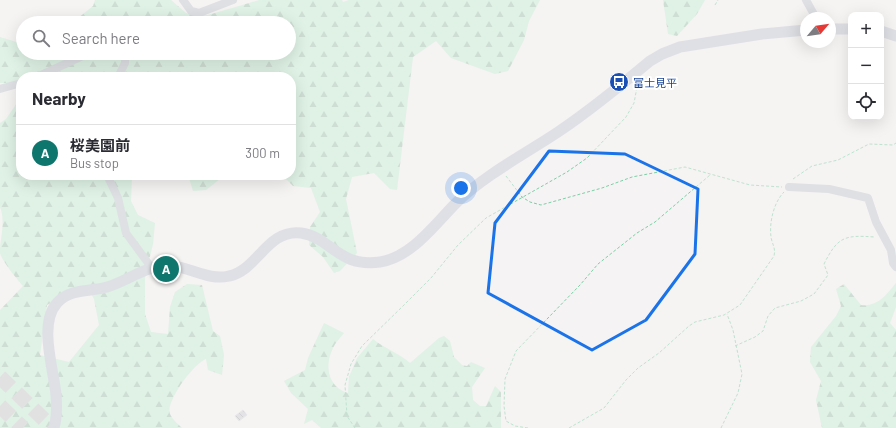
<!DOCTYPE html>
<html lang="en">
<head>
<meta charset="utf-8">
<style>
  :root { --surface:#fff; --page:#f2f2f3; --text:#2b2b33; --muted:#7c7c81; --line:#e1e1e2; --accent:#0f766e }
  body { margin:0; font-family:Barlow,"Noto Sans JP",sans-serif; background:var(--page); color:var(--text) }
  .controls { position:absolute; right:12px; top:12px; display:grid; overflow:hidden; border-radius:8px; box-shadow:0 4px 16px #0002 }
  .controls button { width:36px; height:36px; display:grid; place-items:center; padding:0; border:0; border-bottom:1px solid var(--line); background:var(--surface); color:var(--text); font:20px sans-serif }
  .compass { position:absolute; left:800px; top:12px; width:36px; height:36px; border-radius:50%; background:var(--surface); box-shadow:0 4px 16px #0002; rotate:61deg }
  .you { position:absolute; left:461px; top:188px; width:14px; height:14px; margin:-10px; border:3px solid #fff; border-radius:50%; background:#1a73e8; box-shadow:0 0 0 6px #1a73e833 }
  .badge { display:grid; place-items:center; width:26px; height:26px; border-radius:50%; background:var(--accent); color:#fff; font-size:13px; font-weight:700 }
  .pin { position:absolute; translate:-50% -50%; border:2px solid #fff; box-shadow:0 1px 4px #0006 }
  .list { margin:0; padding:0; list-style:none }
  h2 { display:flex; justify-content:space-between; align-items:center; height:52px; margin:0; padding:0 16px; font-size:17px }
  h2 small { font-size:13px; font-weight:400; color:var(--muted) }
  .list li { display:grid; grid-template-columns:26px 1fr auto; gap:12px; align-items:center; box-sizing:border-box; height:56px; padding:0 16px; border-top:1px solid var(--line) }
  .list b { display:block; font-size:15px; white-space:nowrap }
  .list p { margin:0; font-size:13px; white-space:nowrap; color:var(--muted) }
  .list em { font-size:13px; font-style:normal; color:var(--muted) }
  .icon { flex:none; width:22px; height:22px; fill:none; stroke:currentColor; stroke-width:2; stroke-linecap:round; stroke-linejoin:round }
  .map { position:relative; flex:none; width:896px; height:428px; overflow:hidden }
  .search { position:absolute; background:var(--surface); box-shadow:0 4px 16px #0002; left:16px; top:16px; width:280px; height:44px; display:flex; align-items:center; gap:10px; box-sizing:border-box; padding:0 14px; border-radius:22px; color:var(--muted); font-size:15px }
  .panel { position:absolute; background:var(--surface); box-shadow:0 4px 16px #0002; left:16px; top:72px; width:280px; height:108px; border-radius:16px }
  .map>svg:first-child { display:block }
</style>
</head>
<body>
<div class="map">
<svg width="896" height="428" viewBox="0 0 896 428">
  <defs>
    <pattern id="forest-firs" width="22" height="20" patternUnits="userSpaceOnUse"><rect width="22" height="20" fill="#c3f1d5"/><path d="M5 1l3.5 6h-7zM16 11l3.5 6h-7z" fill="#a0c6b0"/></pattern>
    <pattern id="building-back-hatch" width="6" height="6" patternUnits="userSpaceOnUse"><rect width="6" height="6" fill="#cdcfd5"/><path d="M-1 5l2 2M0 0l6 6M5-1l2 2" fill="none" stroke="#a8abb0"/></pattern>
  </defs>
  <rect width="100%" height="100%" fill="#f5f3f3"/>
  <g fill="url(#forest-firs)" fill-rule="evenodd">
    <path d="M95 0H171L186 13 208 15 259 0H342L343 2 349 0H540L529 21 524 40 508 71 495 74 451 58 436 41 413 57 397 190 390 189 374 173 352 177 346 199 357 253 340 271 334 273 323 257 309 245 310 227 320 212 311 188 293 186 282 175H291V77H21V87L7 83H0V37L23 44V53H289V23H72L93 6Z"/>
    <path d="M663 0H705L697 14 677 36 668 34Z"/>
    <path d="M21 97V175H132L131 201 138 215 155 223 153 244 145 277V314L151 332 168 334 170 307 175 292 187 284 202 285 213 331 220 336 224 355 222 375 208 370 206 359C194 363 165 402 170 414 172 419 178 424 182 428H0V310L23 286C17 279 2 261 0 253 0 236 6 223 0 207V123L6 119ZM86 285 94 299 99 325 69 362 40 355 47 305Z"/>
    <path d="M188 175H225L206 190 193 191Z"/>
    <path d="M896 283V307L890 323 896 330V428H822L816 400 821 381 810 362 811 347 836 316 841 306 836 289 844 284 861 305C878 307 886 295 896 283Z"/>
    <path d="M324 323 344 333C340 338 335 343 333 348 324 366 328 387 348 393L349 377 357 358 373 339C385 349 399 353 410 363L439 338 444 336 450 341 454 357 462 365 467 366 471 362 485 368 472 387 473 400 480 406H486L495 386 501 392V428H321L312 420 304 424 308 409 291 393 284 381 305 370 308 358Z"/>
  </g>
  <path fill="url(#building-back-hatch)" stroke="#d7d9de" d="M243 410 247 415 239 421 235 416Z"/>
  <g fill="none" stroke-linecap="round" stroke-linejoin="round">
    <g stroke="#caccce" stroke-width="15" stroke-dasharray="15 8" stroke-linecap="butt">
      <path d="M0 377 53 428"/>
      <path d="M0 406 23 428"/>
    </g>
    <g stroke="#7ad0a6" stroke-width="1" stroke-dasharray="3 2" stroke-linecap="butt">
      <path d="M715 5 718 0"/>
      <path d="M506 176 522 197 530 202 541 205 602 188 632 177 685 167 750 185 782 187"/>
      <path d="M793 179 812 166 838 160 869 144 893 145 896 143"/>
      <path d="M735 346 755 337 763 331 768 316 775 308 801 301 814 294 828 275 824 264C838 236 845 235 875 237"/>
      <path d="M355 428 347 416 345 385 351 364 362 346 404 305 431 278 458 245 486 218 567 172 587 158 626 117 634 103 638 82"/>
      <path d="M528 428 515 426 506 421 504 406 505 379 516 351 580 285 598 264 637 233 655 222 710 175"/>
      <path d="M569 428 604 408 626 380 638 368 659 353 689 326 695 322 724 315 740 305 774 256C776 248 772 244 771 237 769 222 774 202 784 192"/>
      <path d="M721 428 738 393 742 374 733 330 727 314"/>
    </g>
    <g stroke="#c1cad2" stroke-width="8">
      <path d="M183 0 191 11 199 13 233 0"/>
      <path d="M806 0 816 18"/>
      <path d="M37 77 89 53"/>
      <path d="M118 77 125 63V53"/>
      <path d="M0 89 21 83"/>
      <path d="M107 175 118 198 126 233 151 267"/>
      <path d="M789 187 829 189 868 198 876 222 891 250 893 263 896 267"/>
    </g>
    <g stroke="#c1cbd6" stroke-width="11">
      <path d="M830 29H851"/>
      <path d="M881 31 896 36"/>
      <path d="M54 428C57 417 57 407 56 395 54 370 38 324 57 303 70 288 90 292 107 287 130 280 147 264 173 266 191 268 210 281 229 276 258 270 267 229 301 233 331 237 338 268 380 262 412 257 435 224 457 202 485 175 525 154 558 132 591 110 620 86 650 61L662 54 680 47 762 34 806 30"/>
    </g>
  </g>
  <path d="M0 0H896V428H0ZM549 151 625 154 698 189 695 254 646 320 592 350 488 293 495 223Z" fill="#f5f3f3" fill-opacity=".55" fill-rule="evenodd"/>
  <path fill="none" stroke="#1a73e8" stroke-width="3" stroke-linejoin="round" d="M549 151 625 154 698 189 695 254 646 320 592 350 488 293 495 223Z"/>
  <defs>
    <symbol id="bus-disc" viewBox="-11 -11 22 22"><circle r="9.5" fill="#1a4fb4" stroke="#fff"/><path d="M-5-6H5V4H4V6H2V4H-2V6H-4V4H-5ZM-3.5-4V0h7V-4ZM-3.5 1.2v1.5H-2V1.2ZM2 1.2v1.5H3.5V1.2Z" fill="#fff"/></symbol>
  </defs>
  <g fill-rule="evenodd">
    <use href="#bus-disc" x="608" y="71" width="22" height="22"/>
  </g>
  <g text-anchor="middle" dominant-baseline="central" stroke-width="4" stroke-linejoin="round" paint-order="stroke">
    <g font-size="11" fill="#164399" stroke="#fff" text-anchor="start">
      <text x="633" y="82">富士見平</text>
    </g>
  </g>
</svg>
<div class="controls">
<button>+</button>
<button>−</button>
<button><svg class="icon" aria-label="locate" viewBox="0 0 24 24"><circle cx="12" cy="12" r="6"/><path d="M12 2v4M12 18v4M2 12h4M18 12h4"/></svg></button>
</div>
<svg class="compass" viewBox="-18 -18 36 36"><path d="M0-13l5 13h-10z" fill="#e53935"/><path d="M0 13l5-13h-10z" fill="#7c7c81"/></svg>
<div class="you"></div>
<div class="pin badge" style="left:166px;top:269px">A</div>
<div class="search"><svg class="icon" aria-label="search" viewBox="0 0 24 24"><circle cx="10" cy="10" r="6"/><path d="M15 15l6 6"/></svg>Search here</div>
<section class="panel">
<h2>Nearby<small></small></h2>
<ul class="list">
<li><span class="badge">A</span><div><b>桜美園前</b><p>Bus stop</p></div><em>300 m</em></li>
</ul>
</section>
</div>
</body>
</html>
